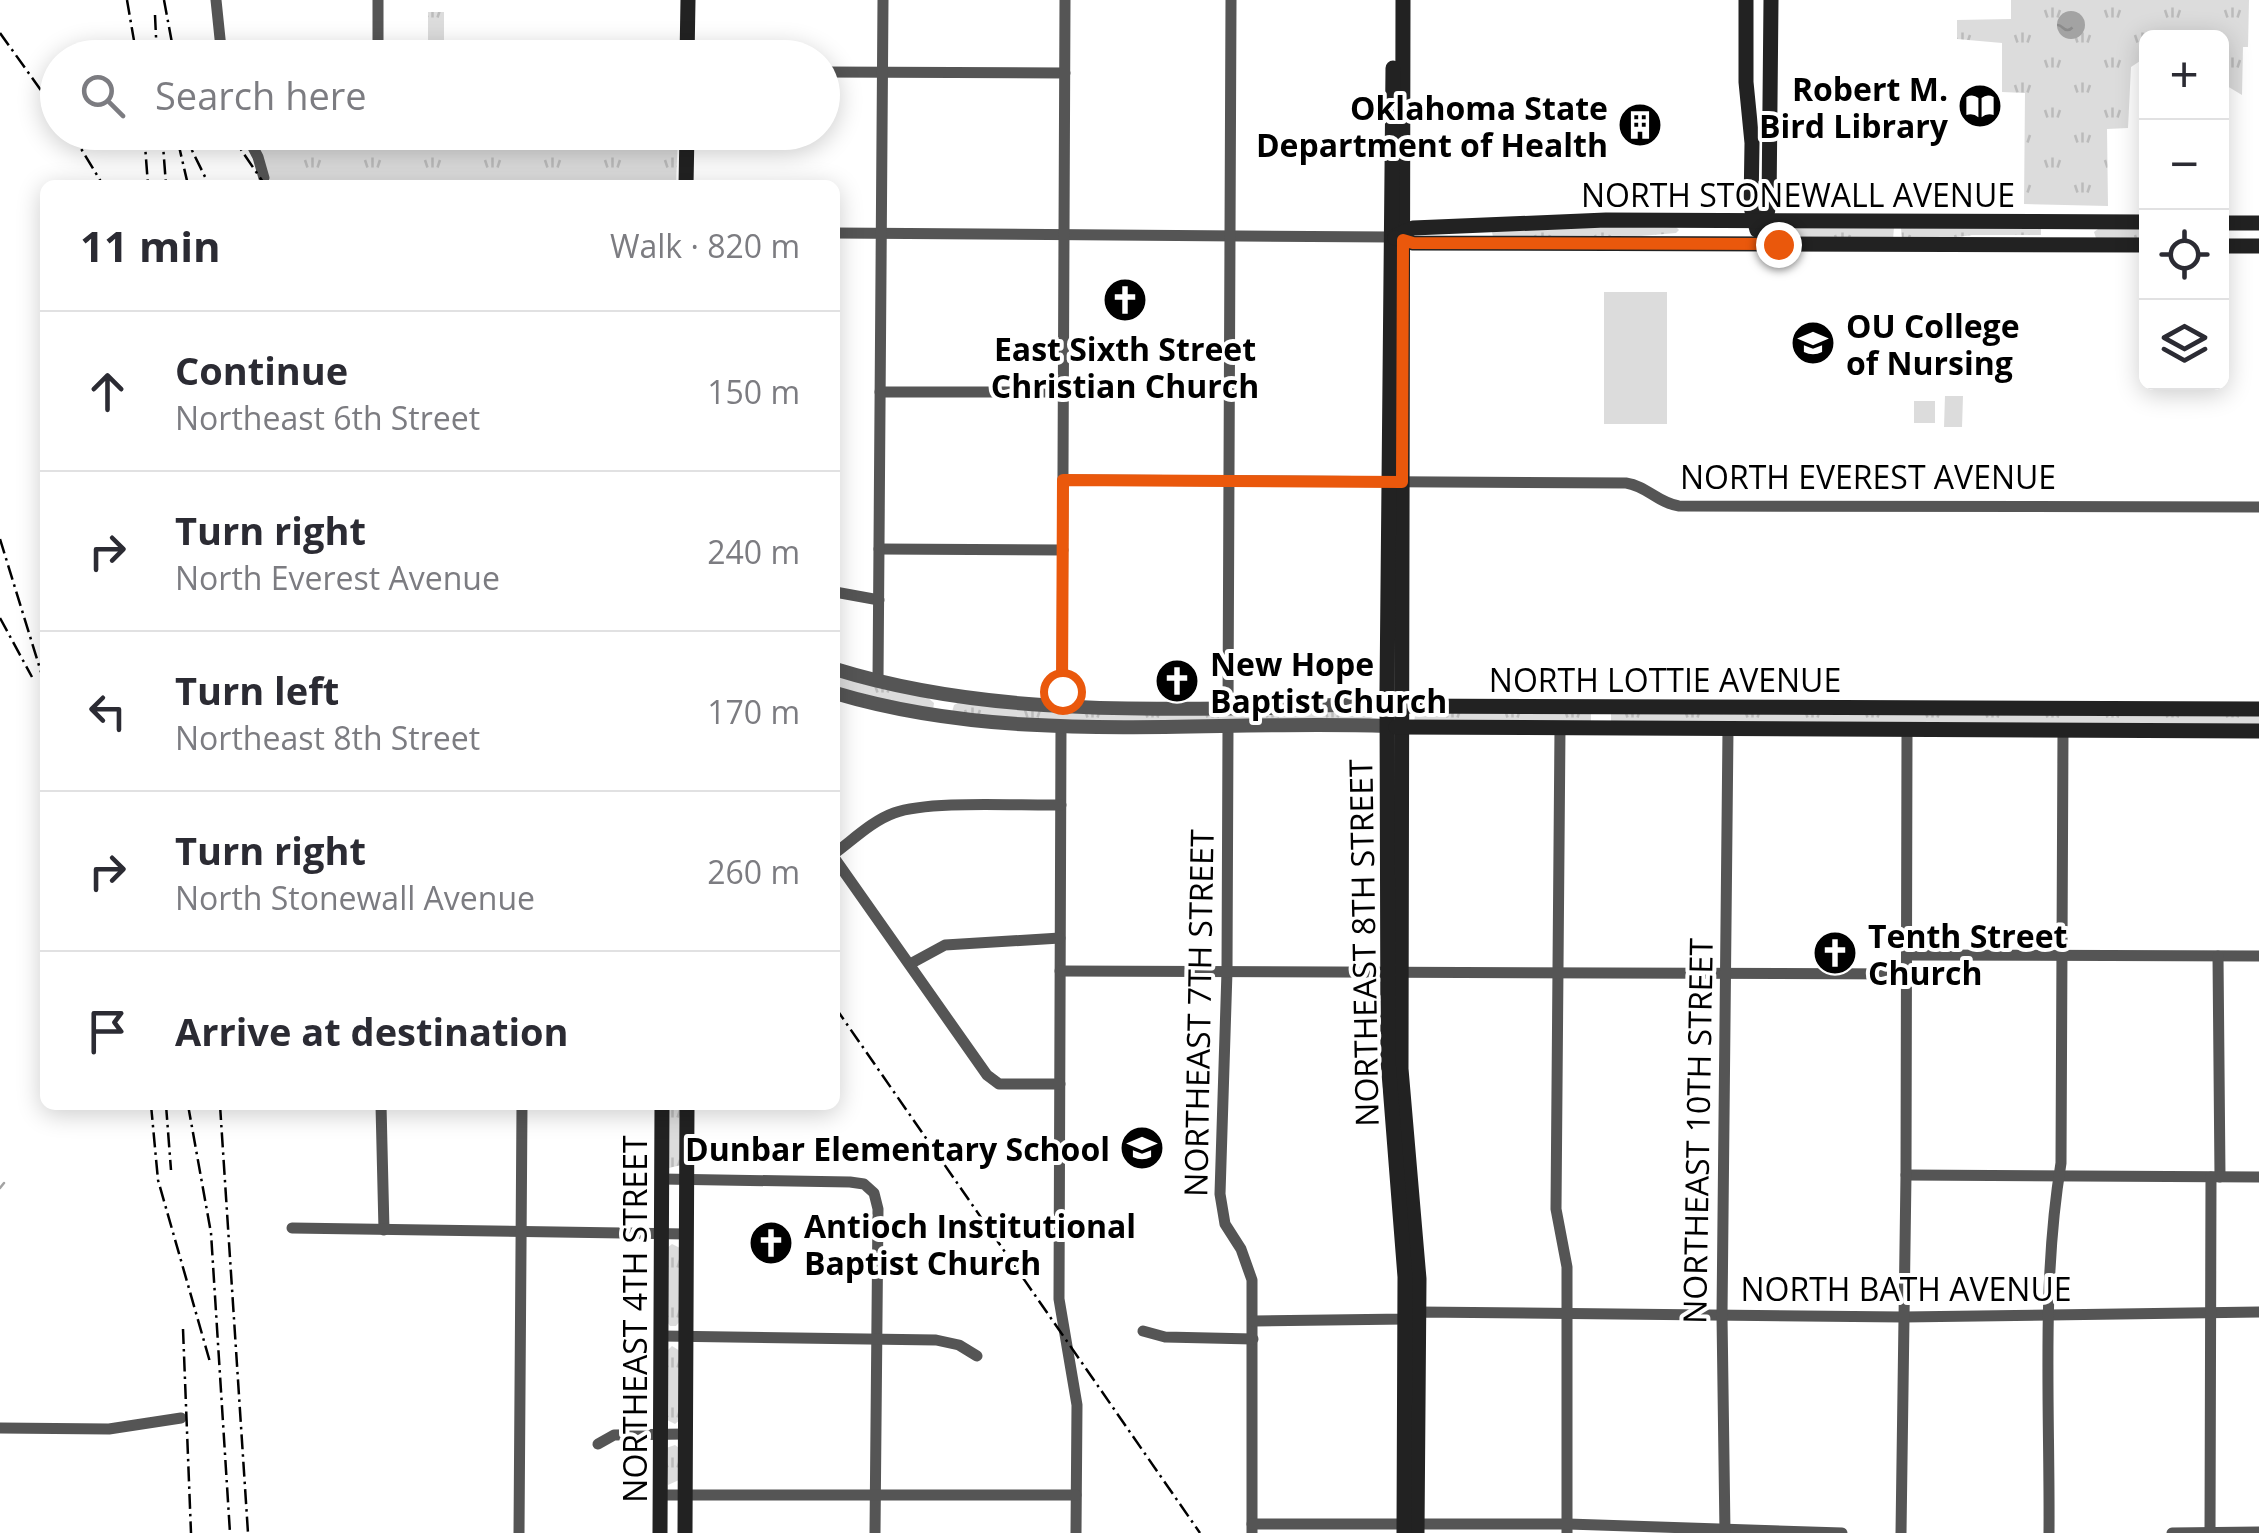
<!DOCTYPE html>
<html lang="en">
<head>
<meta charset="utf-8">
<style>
  :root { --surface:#fff; --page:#f7f7f7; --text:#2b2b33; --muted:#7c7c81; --line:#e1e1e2 }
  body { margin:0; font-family:"Open Sans",sans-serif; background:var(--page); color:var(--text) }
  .controls { position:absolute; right:30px; top:30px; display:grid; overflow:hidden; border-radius:15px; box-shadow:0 5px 25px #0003 }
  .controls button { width:90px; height:90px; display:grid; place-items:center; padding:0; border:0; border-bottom:2px solid var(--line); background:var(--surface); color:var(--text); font:50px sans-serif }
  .stop { position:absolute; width:30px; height:30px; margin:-22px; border:8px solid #ea580c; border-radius:50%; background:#fff }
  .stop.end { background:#ea580c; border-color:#fff; box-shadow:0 2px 10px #0008 }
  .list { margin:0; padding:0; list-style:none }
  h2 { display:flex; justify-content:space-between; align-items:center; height:130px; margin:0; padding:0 40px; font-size:42px }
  h2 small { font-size:32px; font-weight:400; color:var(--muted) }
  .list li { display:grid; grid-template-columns:65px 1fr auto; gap:30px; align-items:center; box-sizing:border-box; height:160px; padding:0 40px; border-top:2px solid var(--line) }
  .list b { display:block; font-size:38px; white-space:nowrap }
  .list p { margin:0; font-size:32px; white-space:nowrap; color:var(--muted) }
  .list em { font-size:32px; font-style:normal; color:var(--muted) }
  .icon { flex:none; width:55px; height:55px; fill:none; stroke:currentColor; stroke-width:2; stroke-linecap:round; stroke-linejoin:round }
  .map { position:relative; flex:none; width:2259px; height:1533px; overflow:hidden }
  .search { position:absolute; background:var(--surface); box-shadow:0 5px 25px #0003; left:40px; top:40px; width:800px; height:110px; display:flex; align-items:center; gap:25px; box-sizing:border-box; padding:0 35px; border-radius:55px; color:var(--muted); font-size:38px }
  .panel { position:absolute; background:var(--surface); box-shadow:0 5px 25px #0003; left:40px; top:180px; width:800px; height:930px; border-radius:15px }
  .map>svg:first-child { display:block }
</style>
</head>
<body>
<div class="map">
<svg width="2259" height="1533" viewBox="0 0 2259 1533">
  <defs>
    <pattern id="grass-tufts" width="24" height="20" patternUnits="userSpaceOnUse" patternTransform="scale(2.5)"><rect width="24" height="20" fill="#dcdcdc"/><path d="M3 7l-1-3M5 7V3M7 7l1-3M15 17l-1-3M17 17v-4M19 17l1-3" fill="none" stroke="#bbb"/></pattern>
    <pattern id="water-ripples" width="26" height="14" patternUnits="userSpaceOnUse" patternTransform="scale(2.5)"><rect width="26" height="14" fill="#a3a3a3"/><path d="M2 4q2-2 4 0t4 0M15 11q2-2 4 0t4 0" fill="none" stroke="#8b8b8b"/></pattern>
  </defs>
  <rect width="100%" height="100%" fill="#fff"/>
  <g fill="url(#grass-tufts)">
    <path d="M2011 0H2249L2248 47H2243L2242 95 2222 83V38H2146V57L2131 67 2128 128 2107 129 2108 206 2024 204 2025 93 2002 92V43L1957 39V20L2011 19Z"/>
    <rect x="428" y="12" width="16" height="45"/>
    <path d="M249 133H678L676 185H272Z"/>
    <path d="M1676 227 1679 230 1676 233 1617 238 1493 237 1492 232 1497 228Z"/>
    <path d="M1785 227H1894L1893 240 1785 238 1780 233Z"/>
    <path d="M1901 228 2041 229V235H1972L1938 240H1902Z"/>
    <path d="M2098 229H2146V240L2096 238 2094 232Z"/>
    <path d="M835 672 926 696 934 703 933 710 835 690Z"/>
    <path d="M961 701 1368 709 1372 712 1373 717 1368 720 1070 724 952 712 954 705Z"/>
    <path d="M2259 711V727L1611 721V714Z"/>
    <path d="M1420 712 1591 714V721L1414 722 1415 716Z"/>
    <path d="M668 1105H681V1165L669 1168Z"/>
    <path d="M672 1244 680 1248V1321L676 1326H670L667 1322V1248Z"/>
    <path d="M672 1346 680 1351V1420L675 1424 667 1420V1351Z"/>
    <path d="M675 1445 679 1448V1480L668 1485 666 1448Z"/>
  </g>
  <g fill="#dcdcdc">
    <rect x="1604" y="292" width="63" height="132"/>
    <path d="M1945 396H1963L1962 427H1944Z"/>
    <rect x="1914" y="401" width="21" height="22"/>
  </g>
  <circle fill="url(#water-ripples)" cx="2071" cy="25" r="14"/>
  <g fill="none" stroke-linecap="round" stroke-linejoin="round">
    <path stroke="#a3a3a3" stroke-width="2.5" d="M0 1188 4 1183"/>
    <g stroke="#555" stroke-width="11">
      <path d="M216 0 222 58"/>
      <path d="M378 58V0"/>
      <path d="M822 72 1065 73"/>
      <path d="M245 132 258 157 264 178"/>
      <path d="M835 233 1391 237"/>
      <path d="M880 392H1064"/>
      <path d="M1063 480 1626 483C1647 486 1658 503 1679 506L2259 507"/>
      <path d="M879 549 1063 550"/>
      <path d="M835 592 879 600"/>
      <path d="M878 681 883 0"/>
      <path d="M1062 705 1065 0"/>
      <path d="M1228 708 1231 0"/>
      <path d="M1061 726 1059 1299 1077 1405 1076 1533"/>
      <path d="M1228 727 1227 971 1220 1194 1225 1224 1241 1249 1252 1280V1533"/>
      <path d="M1560 728 1556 1209 1567 1267V1533"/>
      <path d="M835 853C854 839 872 821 894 813 930 800 1020 806 1061 805"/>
      <path d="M835 859 987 1075 999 1084H1060"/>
      <path d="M1907 955 2259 956"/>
      <path d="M2218 956 2220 1177"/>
      <path d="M910 964 945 945 1060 938"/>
      <path d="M1060 971 1907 974"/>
      <path d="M381 1105 384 1230"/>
      <path d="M1906 1175 2259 1177"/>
      <path d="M662 1179 850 1182 864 1184 874 1193 878 1209 875 1533"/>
      <path d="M292 1228 687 1234"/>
      <path d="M1254 1321 1406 1319 1419 1312 1903 1317 2259 1312"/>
      <path d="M1143 1331 1165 1337 1253 1339"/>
      <path d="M662 1336 936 1340 959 1345 977 1356"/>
      <path d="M0 1428 109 1429 181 1418"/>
      <path d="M598 1444 614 1435 685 1434"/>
      <path d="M660 1495H1076"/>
      <path d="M1252 1524H1568L1842 1533"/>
      <path d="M519 1533 522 1105"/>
      <path d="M1725 1533 1722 1315 1728 729"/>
      <path d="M1901 1533 1906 1175 1907 730"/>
      <path d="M2049 1533C2050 1411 2041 1284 2061 1163L2063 730"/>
      <path d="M2172 1533 2259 1532"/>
      <path d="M2210 1533 2211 1177"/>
    </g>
    <g stroke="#555" stroke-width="14">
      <path d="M835 669C973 712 1122 710 1265 708 1306 708 1346 702 1387 705"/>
      <path d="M835 693C1015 747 1202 719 1387 726"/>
    </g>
    <g stroke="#222" stroke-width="15">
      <path d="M1403 0 1401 1069 1419 1279 1417 1533"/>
      <path d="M1746 0V82L1752 143 1751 207 1757 230"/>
      <path d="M687 58 688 0"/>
      <path d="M1393 68 1387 691 1388 1060 1405 1277 1404 1533"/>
      <path d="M686 185 687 132"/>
      <path d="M2222 223H2259"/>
      <path d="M1763 230 1769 205 1771 0"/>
      <path d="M1395 236 1413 228 1606 220 2146 222"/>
      <path d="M1395 238 1413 243 2146 245"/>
      <path d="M2222 246H2259"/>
      <path d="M1393 706 2259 709"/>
      <path d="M1396 727 2259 731"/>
      <path d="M660 1533 662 1105"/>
      <path d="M685 1533 687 1105"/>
    </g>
    <g stroke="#000" stroke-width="2.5" stroke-dasharray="15 5 2.5 5" stroke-linecap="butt">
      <path d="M127 0 137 58"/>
      <path d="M164 0 172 43 179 58"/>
      <path d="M155 15 157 58"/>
      <path d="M0 33 58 114"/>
      <path d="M71 132 103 185"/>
      <path d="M144 132 148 185"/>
      <path d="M162 132 166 185"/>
      <path d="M183 132 209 185"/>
      <path d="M229 132 265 185"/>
      <path d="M178 142 188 185"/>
      <path d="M0 539 45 685"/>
      <path d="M0 618 32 677"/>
      <path d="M835 1007 1200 1533"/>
      <path d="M151 1105 158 1180 210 1362"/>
      <path d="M166 1105 171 1170"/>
      <path d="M188 1105 211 1233 230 1533"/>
      <path d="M220 1105 248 1533"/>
      <path d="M183 1329 191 1533"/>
    </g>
  </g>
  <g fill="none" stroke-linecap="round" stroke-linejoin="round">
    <path stroke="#ea580c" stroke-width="12" d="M1062 691 1063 480 1402 482 1403 240 1413 243 1778 244"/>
  </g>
  <defs>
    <symbol id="library-disc" viewBox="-11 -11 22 22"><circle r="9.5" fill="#000" stroke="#fff"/><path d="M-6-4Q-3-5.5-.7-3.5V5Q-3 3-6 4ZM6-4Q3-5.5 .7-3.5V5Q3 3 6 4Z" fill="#fff"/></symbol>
    <symbol id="building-disc" viewBox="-11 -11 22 22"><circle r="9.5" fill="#000" stroke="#fff"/><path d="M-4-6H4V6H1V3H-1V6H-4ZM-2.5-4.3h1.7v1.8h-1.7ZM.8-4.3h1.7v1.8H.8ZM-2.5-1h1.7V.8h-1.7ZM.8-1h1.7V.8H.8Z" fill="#fff"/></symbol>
    <symbol id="church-disc" viewBox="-11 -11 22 22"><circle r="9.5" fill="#000" stroke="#fff"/><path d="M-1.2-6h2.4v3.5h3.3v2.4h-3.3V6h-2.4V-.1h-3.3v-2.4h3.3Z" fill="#fff"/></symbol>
    <symbol id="university-disc" viewBox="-11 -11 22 22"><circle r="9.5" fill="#000" stroke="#fff"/><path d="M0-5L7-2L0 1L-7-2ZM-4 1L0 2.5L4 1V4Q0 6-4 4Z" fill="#fff"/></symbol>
    <symbol id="school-disc" viewBox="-11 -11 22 22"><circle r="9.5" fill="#000" stroke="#fff"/><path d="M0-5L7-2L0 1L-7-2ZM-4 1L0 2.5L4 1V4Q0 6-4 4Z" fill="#fff"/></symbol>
  </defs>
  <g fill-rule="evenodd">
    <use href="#library-disc" x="1955" y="81" width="50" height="50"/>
    <use href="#building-disc" x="1615" y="100" width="50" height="50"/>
    <use href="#church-disc" x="1100" y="275" width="50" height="50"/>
    <use href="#university-disc" x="1788" y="318" width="50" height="50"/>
    <use href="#church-disc" x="1152" y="656" width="50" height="50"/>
    <use href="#church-disc" x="1810" y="928" width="50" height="50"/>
    <use href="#school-disc" x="1117" y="1123" width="50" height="50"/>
    <use href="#church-disc" x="746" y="1218" width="50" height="50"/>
  </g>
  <g text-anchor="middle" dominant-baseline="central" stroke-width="8" stroke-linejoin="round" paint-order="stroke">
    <g font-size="32" font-weight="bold" fill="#000" stroke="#fff" text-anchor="start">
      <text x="1948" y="88" text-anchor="end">Robert M.<tspan x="1948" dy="37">Bird Library</tspan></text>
      <text x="1608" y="107" text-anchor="end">Oklahoma State<tspan x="1608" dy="37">Department of Health</tspan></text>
      <text x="1846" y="325">OU College<tspan x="1846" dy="37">of Nursing</tspan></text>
      <text x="1125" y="348" text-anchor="middle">East Sixth Street<tspan x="1125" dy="37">Christian Church</tspan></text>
      <text x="1210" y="663">New Hope<tspan x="1210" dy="37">Baptist Church</tspan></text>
      <text x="1868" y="935">Tenth Street<tspan x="1868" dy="37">Church</tspan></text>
      <text x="1110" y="1148" text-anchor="end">Dunbar Elementary School</text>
      <text x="804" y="1225">Antioch Institutional<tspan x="804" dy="37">Baptist Church</tspan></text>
    </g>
    <g font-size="32" fill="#000" stroke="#fff">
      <text x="1798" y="194">NORTH STONEWALL AVENUE</text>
      <text x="1868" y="476">NORTH EVEREST AVENUE</text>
      <text x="1665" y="679">NORTH LOTTIE AVENUE</text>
      <text transform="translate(1363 943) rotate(-91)">NORTHEAST 8TH STREET</text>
      <text transform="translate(1198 1013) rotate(-89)">NORTHEAST 7TH STREET</text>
      <text transform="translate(1697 1131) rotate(-89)">NORTHEAST 10TH STREET</text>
      <text x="1906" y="1288">NORTH BATH AVENUE</text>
      <text transform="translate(634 1319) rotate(-90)">NORTHEAST 4TH STREET</text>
    </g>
  </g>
</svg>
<div class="controls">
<button>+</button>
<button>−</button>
<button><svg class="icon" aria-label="locate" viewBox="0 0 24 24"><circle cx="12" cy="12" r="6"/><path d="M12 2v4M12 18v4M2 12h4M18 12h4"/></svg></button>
<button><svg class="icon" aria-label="layers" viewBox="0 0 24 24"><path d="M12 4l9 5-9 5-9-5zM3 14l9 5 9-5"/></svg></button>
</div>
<div class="stop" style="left:1062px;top:691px"></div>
<div class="stop end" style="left:1778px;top:244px"></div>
<div class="search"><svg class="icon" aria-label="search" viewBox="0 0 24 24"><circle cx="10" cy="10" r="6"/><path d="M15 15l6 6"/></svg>Search here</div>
<section class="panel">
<h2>11 min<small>Walk · 820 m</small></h2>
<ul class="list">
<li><svg class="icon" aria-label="ahead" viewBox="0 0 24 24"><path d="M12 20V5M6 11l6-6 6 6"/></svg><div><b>Continue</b><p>Northeast 6th Street</p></div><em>150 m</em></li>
<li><svg class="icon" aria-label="right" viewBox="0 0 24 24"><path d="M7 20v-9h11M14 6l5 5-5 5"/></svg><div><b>Turn right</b><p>North Everest Avenue</p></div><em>240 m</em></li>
<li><svg class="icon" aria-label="left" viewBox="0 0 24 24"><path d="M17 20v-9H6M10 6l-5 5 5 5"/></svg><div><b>Turn left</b><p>Northeast 8th Street</p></div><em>170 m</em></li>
<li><svg class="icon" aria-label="right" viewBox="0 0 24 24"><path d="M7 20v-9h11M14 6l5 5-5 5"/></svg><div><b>Turn right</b><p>North Stonewall Avenue</p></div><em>260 m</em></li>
<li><svg class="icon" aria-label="arrive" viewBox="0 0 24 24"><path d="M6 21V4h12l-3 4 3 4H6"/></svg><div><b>Arrive at destination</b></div></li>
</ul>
</section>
</div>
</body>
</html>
